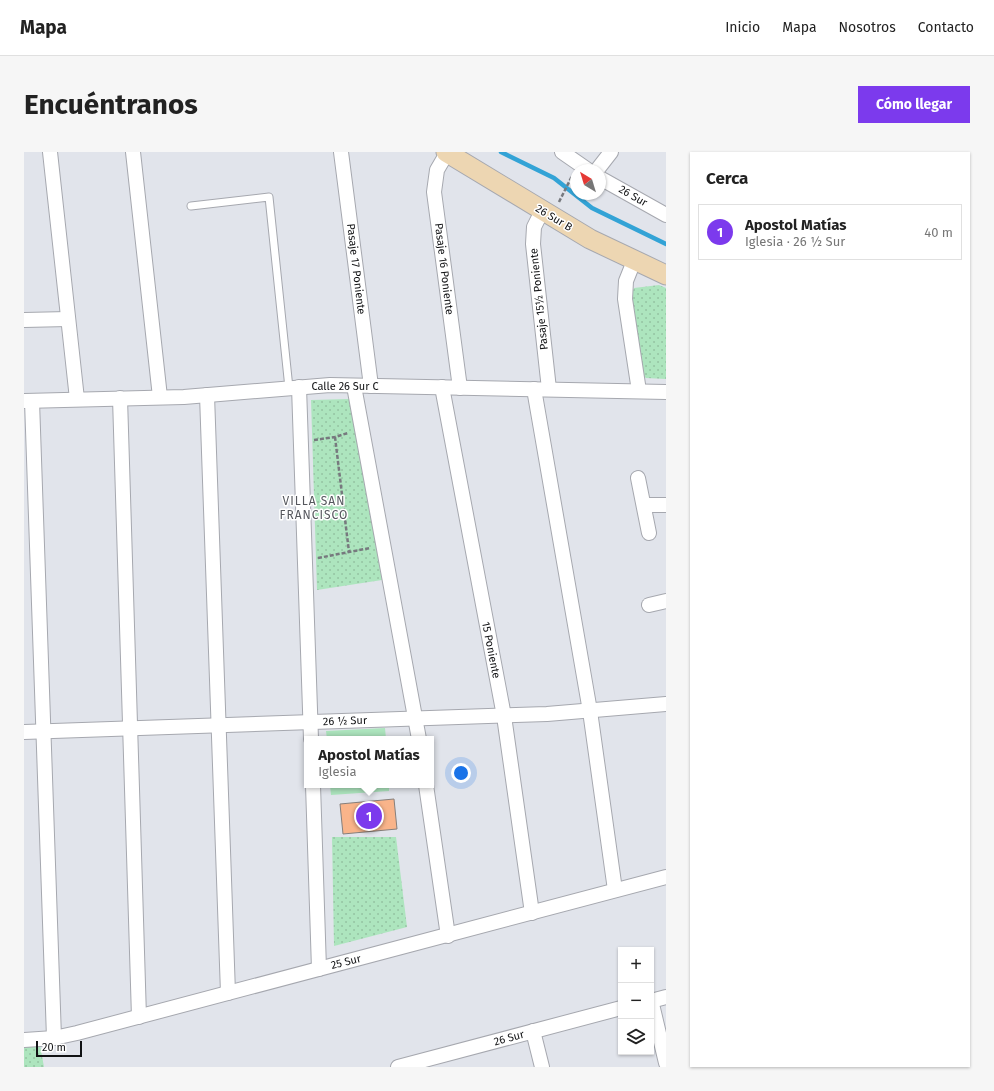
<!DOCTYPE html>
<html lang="es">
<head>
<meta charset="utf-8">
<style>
  :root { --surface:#fff; --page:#f6f6f6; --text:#222; --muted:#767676; --line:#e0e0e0; --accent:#7c3aed }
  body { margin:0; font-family:"Fira Sans",sans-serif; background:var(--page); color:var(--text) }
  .controls { position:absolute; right:12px; bottom:12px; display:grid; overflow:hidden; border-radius:0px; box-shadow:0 1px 3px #0004 }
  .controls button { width:36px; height:36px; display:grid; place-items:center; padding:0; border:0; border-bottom:1px solid var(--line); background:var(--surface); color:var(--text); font:20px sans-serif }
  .compass { position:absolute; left:546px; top:12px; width:36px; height:36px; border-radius:50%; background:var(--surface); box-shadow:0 1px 3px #0004; rotate:322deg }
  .scale { position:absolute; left:12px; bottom:10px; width:46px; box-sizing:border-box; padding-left:4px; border:2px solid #111214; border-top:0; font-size:11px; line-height:14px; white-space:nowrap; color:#111214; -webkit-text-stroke:3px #fff; paint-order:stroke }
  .you { position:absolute; left:437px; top:621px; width:14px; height:14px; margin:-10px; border:3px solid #fff; border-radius:50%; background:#1a73e8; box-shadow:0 0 0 6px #1a73e833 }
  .badge { display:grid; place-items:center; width:26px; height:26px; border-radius:50%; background:var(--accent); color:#fff; font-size:13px; font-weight:700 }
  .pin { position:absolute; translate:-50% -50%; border:2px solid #fff; box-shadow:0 1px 4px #0006 }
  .popup { position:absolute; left:280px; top:584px; width:130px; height:52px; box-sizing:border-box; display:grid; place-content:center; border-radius:0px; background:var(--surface); filter:drop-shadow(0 1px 3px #0005); font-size:13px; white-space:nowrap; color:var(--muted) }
  .popup b { font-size:15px; color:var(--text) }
  .popup::after { content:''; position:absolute; left:50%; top:100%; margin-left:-8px; border:8px solid transparent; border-top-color:var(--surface) }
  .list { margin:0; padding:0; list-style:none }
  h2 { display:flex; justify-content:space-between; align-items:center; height:52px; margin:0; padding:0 16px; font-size:17px }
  h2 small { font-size:13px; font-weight:400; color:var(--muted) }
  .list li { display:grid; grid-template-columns:26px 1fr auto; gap:12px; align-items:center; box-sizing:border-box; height:56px; margin:0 8px 8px; padding:0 8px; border:1px solid var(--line); border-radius:0px }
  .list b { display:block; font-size:15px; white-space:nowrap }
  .list p { margin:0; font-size:13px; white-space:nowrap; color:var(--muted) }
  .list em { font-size:13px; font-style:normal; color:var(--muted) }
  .icon { flex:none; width:22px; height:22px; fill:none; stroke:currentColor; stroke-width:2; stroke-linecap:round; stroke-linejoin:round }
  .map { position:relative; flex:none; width:642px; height:915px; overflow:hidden; border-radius:0px }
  header { display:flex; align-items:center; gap:24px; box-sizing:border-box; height:56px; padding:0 20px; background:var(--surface); border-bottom:1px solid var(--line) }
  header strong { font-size:19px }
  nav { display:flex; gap:22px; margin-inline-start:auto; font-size:14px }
  .intro { display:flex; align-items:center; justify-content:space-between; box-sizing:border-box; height:96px; padding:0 24px }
  h1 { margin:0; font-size:28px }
  .button { padding:10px 18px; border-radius:0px; background:var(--accent); color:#fff; font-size:14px; font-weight:700 }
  main { display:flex; gap:24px; padding:0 24px }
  aside { flex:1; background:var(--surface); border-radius:0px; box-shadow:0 1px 3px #0004 }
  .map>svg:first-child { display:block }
</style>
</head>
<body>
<header>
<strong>Mapa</strong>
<nav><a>Inicio</a><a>Mapa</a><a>Nosotros</a><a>Contacto</a></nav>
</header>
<div class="intro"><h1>Encuéntranos</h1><a class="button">Cómo llegar</a></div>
<main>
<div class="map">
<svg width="642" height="915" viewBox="0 0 642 915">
  <defs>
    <pattern id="park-dots" width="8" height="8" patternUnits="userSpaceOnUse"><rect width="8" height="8" fill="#ade5be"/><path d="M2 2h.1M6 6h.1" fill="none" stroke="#94c3a2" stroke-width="1.8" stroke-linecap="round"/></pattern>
  </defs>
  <rect width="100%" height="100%" fill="#e1e4eb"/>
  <g fill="#ade5be">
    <path d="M361 576 362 587H303L302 579Z"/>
    <path d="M306 633H365V639L307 643Z"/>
  </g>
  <g fill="url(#park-dots)">
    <path d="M635 133 642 136V227L622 226 616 222 606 147 610 136Z"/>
    <path d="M326 247 358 428 293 438 287 248Z"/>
    <path d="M308 685H372L383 775 310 794Z"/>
    <path d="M16 893 20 915H0V894Z"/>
  </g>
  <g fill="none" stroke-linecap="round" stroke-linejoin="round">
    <path stroke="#33a3d6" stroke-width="4.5" d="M477 0 530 26 568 56 642 92"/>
  </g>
  <path fill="#f9b48a" stroke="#867f7b" d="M370 647 373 677 319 682 316 652Z"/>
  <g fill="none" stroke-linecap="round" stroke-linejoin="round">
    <defs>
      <path id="lane" d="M167 54 245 45 265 236"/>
      <g id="street">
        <path d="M26 0 53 247"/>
        <path d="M109 0 136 245"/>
        <path d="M317 0 347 234"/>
        <path d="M538 0 564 18"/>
        <path d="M423 1 413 18 410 40 436 236"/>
        <path d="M573 18 587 0"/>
        <path d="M576 26 642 63"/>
        <path d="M518 59 510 75 509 92 525 237"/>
        <path d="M610 109 602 129 601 147 615 239"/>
        <path d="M0 168 44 167"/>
        <path d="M330 234 395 587"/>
        <path d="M275 235 287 587"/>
        <path d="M418 235 480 564 508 761"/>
        <path d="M510 237 566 559 591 738"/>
        <path d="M183 243 204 841"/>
        <path d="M96 246 115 865"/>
        <path d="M0 249 160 245 306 233 642 240"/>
        <path d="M8 249 30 886"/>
        <path d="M614 326 625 381"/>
        <path d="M620 353H642"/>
        <path d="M625 453 642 449"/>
        <path d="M0 580 523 562 642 552"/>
        <path d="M289 633 295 817"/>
        <path d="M402 633 424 784"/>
        <path d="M627 848 642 911"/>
        <path d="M627 849 642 845"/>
        <path d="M509 879 518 915"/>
        <path d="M0 888 30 886 53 881 642 725"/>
        <path d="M374 915 597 856"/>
      </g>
      <path id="secondary" d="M422 0 566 87 642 123"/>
    </defs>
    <use href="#lane" stroke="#a6a8af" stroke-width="9"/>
    <use href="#street" stroke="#a6a8af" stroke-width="16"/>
    <use href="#secondary" stroke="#a6a8af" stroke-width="21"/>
    <g stroke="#77797e" stroke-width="2.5" stroke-dasharray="4 2" stroke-linecap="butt">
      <path d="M535 50 548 24"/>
      <path d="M311 285 325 400"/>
      <path d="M290 288 311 285 324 281"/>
      <path d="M294 406 346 396"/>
    </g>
    <use href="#lane" stroke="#fff" stroke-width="7"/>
    <use href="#street" stroke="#fff" stroke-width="14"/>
    <use href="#secondary" stroke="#edd6b2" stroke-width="19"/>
  </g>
  <g text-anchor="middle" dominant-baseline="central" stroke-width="3" stroke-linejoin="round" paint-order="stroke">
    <g font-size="11" fill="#111214" stroke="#fff">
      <text transform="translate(609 44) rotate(30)">26 Sur</text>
      <text transform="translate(530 66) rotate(31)">26 Sur B</text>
      <text transform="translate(332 117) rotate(83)">Pasaje 17 Poniente</text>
      <text transform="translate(420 117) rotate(83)">Pasaje 16 Poniente</text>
      <text transform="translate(515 147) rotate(-96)">Pasaje 15½ Poniente</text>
      <text x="321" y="234">Calle 26 Sur C</text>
      <text transform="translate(467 498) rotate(79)">15 Poniente</text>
      <text transform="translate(321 569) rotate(-2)">26 ½ Sur</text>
      <text transform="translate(322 810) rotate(-14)">25 Sur</text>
      <text transform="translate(485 886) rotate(-15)">26 Sur</text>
    </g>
    <g font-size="12" letter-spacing="1" fill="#55575d" stroke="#fff">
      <text x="290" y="349">VILLA SAN<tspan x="290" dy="14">FRANCISCO</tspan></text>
    </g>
  </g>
</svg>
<div class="controls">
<button>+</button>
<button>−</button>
<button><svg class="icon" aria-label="layers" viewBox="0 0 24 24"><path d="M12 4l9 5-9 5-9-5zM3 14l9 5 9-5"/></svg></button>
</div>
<svg class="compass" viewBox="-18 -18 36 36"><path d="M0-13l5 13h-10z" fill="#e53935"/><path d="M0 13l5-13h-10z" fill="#767676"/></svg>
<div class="scale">20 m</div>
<div class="you"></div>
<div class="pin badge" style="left:345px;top:664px">1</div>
<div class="popup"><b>Apostol Matías</b>Iglesia</div>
</div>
<aside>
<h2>Cerca<small></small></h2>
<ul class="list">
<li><span class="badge">1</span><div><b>Apostol Matías</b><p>Iglesia · 26 ½ Sur</p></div><em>40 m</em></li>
</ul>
</aside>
</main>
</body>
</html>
